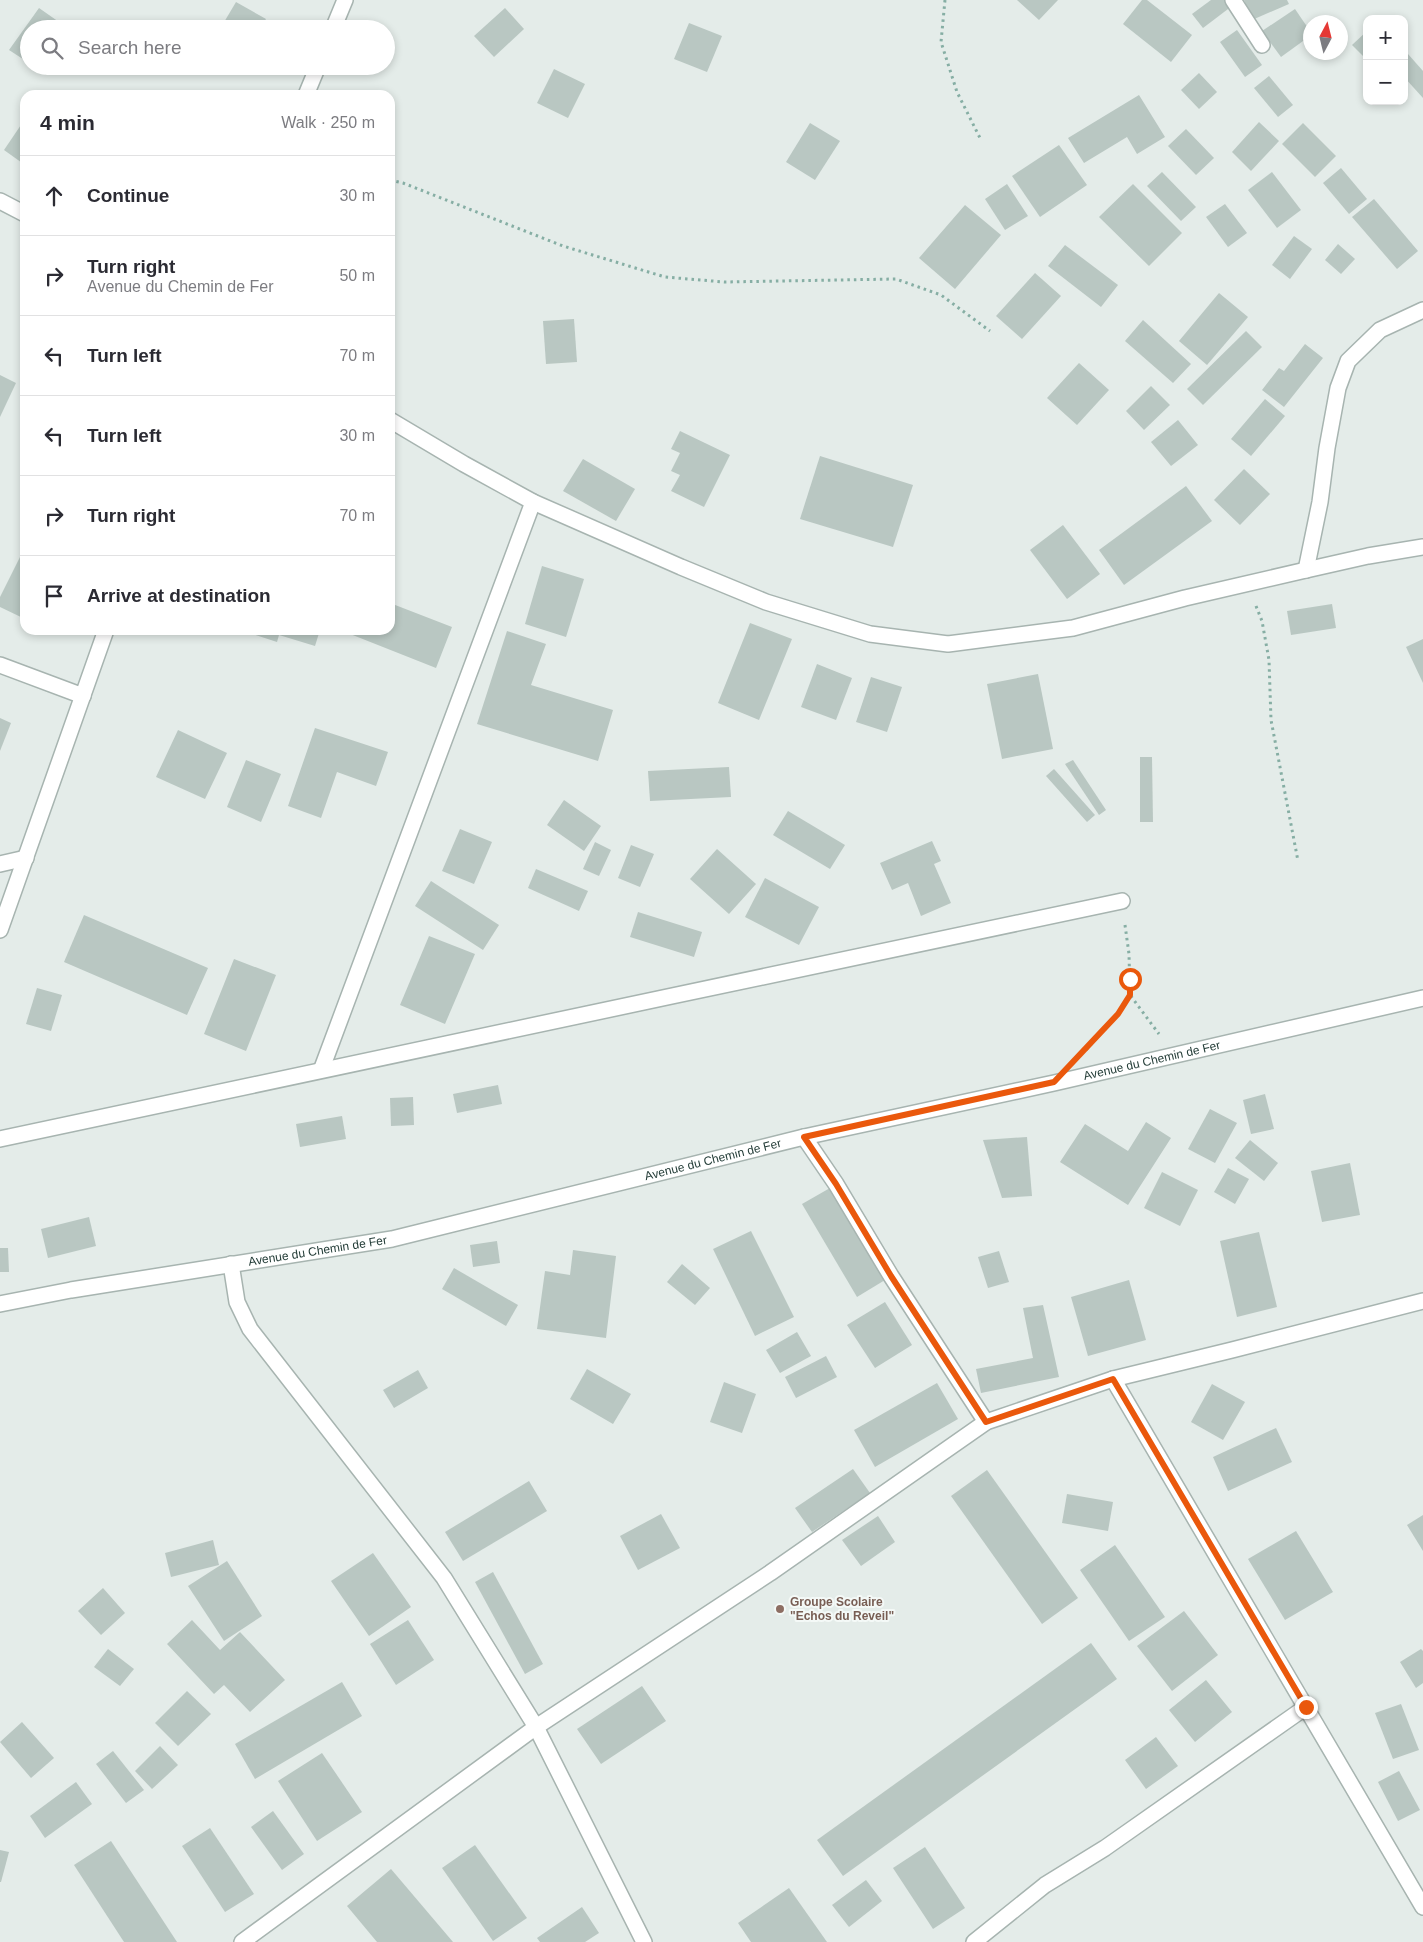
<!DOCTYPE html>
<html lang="en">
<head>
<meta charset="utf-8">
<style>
  :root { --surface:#fff; --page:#f2f2f3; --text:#2b2b33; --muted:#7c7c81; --line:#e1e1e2 }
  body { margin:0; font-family:Helvetica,sans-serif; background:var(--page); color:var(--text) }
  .controls { position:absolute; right:15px; top:15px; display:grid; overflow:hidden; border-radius:10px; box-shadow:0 2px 8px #0003 }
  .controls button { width:45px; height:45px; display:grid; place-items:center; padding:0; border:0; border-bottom:1px solid var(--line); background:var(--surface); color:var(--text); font:25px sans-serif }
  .compass { position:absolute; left:1303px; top:15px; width:45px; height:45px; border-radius:50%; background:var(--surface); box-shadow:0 2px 8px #0003; rotate:7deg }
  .stop { position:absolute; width:15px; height:15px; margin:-11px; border:4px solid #ea580c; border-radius:50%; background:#fff }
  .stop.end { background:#ea580c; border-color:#fff; box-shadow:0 1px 5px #0008 }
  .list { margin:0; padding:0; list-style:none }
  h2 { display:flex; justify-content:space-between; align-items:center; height:65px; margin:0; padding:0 20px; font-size:21px }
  h2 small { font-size:16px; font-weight:400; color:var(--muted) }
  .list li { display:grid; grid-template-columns:32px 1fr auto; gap:15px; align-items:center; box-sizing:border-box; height:80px; padding:0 20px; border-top:1px solid var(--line) }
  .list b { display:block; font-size:19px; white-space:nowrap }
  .list p { margin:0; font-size:16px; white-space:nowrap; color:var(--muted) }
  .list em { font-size:16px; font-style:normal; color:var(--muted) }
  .icon { flex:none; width:28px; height:28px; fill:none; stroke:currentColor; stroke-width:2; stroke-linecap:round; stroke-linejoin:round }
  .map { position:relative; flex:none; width:1423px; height:1942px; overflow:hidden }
  .search { position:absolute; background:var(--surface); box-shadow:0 2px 8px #0003; left:20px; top:20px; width:375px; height:55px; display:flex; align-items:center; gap:12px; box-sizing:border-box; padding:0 18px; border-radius:28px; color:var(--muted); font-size:19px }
  .panel { position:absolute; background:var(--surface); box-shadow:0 2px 8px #0003; left:20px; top:90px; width:375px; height:545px; border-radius:15px }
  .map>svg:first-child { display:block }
</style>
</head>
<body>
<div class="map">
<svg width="1423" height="1942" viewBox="0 0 1423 1942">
  <rect width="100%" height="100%" fill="#e4ece9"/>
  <g fill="#b9c7c2">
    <path d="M1017 0H1058L1039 20Z"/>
    <path d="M1142 0H1147L1192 35 1171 62 1123 24Z"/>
    <path d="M1211 0H1227L1232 6 1203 28 1192 14Z"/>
    <path d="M1244 0H1287L1289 4 1252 20Z"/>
    <path d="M236 2 266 19 260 29H220Z"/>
    <path d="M39 8 69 29H29V63L9 50Z"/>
    <path d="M505 8 524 29 494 57 474 36Z"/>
    <path d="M1295 9 1310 31V36L1281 57 1262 31Z"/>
    <path d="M689 23 722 36 707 72 674 59Z"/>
    <path d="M1237 30 1262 65 1245 77 1220 42Z"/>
    <path d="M1367 31V60L1352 45Z"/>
    <path d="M1408 54 1423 71V98L1404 77V57Z"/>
    <path d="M33 66H53L46 75Z"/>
    <path d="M554 69 585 84 568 118 537 103Z"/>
    <path d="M1199 73 1217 92 1199 109 1181 90Z"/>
    <path d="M1269 76 1293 105 1278 117 1254 88Z"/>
    <path d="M1139 95 1165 137 1137 154 1127 137 1084 163 1068 138Z"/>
    <path d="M25 119V165L4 150Z"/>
    <path d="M1259 122 1279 141 1251 171 1232 152Z"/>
    <path d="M810 123 840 141 815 180 786 162Z"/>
    <path d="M1303 123 1336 156 1315 177 1282 144Z"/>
    <path d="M1186 129 1214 158 1196 175 1168 146Z"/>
    <path d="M1059 145 1087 185 1040 217 1012 176Z"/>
    <path d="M1341 168 1367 199 1349 214 1323 183Z"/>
    <path d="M1162 172 1196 207 1181 221 1147 186Z"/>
    <path d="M1272 172 1301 210 1277 228 1248 190Z"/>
    <path d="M1007 184 1028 216 1005 230 985 199Z"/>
    <path d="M1133 184 1182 233 1149 266 1099 217Z"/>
    <path d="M1374 199 1418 251 1397 269 1352 217Z"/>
    <path d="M1225 204 1247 233 1228 247 1206 217Z"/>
    <path d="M965 205 1001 235 955 289 919 258Z"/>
    <path d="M1294 236 1312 249 1290 279 1272 265Z"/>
    <path d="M1338 244 1355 259 1341 274 1325 260Z"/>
    <path d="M1065 245 1118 285 1101 307 1048 266Z"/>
    <path d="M1035 273 1061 296 1022 339 996 316Z"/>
    <path d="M1219 293 1248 317 1207 365 1179 341Z"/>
    <path d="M574 319 577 362 546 364 543 321Z"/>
    <path d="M1143 320 1191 364 1173 383 1125 341Z"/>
    <path d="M1246 331 1262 347 1203 405 1187 389Z"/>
    <path d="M1305 344 1323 358 1284 407 1262 390 1279 368 1284 371Z"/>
    <path d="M1079 363 1109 390 1077 425 1047 398Z"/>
    <path d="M0 375 16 383 0 417Z"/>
    <path d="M1151 386 1170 405 1144 430 1126 411Z"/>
    <path d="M1265 399 1285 416 1251 456 1231 439Z"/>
    <path d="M1178 420 1198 445 1171 466 1151 442Z"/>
    <path d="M680 431 730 455 704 507 671 491 680 475 671 471 680 453 671 449Z"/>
    <path d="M820 456 913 485 893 547 800 519Z"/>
    <path d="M583 459 635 489 616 521 563 491Z"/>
    <path d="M1244 469 1270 494 1240 525 1214 500Z"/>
    <path d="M1186 486 1212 521 1124 585 1099 550Z"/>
    <path d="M1063 525 1100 574 1067 599 1030 550Z"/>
    <path d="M25 547V619L0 607V597Z"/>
    <path d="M542 566 584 579 566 637 525 624Z"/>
    <path d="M390 603 452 627 436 668 340 630H390Z"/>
    <path d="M1332 604 1336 628 1291 635 1287 611Z"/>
    <path d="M750 623 792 639 759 720 718 703Z"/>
    <path d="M240 630H320L315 646 279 635 277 642Z"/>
    <path d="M507 631 546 644 531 685 613 710 598 761 477 724Z"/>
    <path d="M1423 639V683L1406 647Z"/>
    <path d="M817 664 852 678 836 720 801 707Z"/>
    <path d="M1038 674 1053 749 1002 759 987 684Z"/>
    <path d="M871 677 902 687 887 732 856 722Z"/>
    <path d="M0 718 11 723 0 751Z"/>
    <path d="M315 728 388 752 376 786 337 772 321 818 288 806Z"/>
    <path d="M178 730 227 753 205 799 156 777Z"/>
    <path d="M1140 757H1152L1153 822H1140Z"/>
    <path d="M246 760 281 774 261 822 227 807Z"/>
    <path d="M1073 760 1106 810 1099 815 1065 764Z"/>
    <path d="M729 767 731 797 650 801 648 771Z"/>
    <path d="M1054 769 1095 815 1087 822 1046 776Z"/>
    <path d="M564 800 601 826 584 851 547 825Z"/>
    <path d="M788 811 845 845 830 869 773 835Z"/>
    <path d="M460 829 492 842 474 884 442 871Z"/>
    <path d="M932 841 941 861 934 864 951 903 921 916 908 883 892 890 880 863Z"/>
    <path d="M595 842 611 850 599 876 583 869Z"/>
    <path d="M631 845 654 854 640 887 618 878Z"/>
    <path d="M717 849 756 884 729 914 690 879Z"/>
    <path d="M536 869 588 891 579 911 528 888Z"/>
    <path d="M765 878 819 907 799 945 745 917Z"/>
    <path d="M431 881 499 925 483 950 415 906Z"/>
    <path d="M638 912 702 932 694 957 630 937Z"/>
    <path d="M84 915 208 968 187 1015 64 962Z"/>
    <path d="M429 936 475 954 445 1024 400 1005Z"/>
    <path d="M234 959 276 975 246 1051 204 1034Z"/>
    <path d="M37 988 62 995 51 1031 26 1024Z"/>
    <path d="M498 1085 502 1104 457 1113 453 1094Z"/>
    <path d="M1265 1094 1274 1129 1251 1134 1243 1100Z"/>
    <path d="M413 1097 414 1125 391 1126 390 1098Z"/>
    <path d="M1210 1109 1237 1123 1215 1163 1188 1149Z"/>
    <path d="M342 1116 346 1139 300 1147 296 1124Z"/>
    <path d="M1146 1122 1171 1138 1128 1205 1060 1162 1085 1124 1128 1151Z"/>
    <path d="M1027 1137 1032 1196 1002 1198 983 1140Z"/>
    <path d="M1250 1140 1278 1163 1264 1181 1235 1158Z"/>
    <path d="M1350 1163 1360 1215 1322 1222 1311 1171Z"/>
    <path d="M1228 1168 1249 1179 1235 1204 1214 1192Z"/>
    <path d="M1162 1172 1198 1190 1180 1226 1144 1208Z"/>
    <path d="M830 1188 885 1280 857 1297 802 1204Z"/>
    <path d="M89 1217 96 1246 48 1258 41 1229Z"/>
    <path d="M751 1231 794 1317 755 1336 713 1249Z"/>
    <path d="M1259 1232 1277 1307 1237 1317 1220 1241Z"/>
    <path d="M497 1241 500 1263 473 1267 470 1245Z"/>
    <path d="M0 1248H8L9 1272H0Z"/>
    <path d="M573 1250 616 1256 606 1338 537 1329 545 1271 570 1275Z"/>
    <path d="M999 1251 1009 1282 988 1288 978 1257Z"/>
    <path d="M682 1264 710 1288 695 1305 667 1282Z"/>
    <path d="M454 1268 518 1305 506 1326 442 1289Z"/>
    <path d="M1129 1280 1146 1340 1088 1356 1071 1297Z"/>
    <path d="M885 1302 912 1345 875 1368 847 1325Z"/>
    <path d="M1043 1305 1059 1377 981 1393 976 1369 1033 1358 1023 1308Z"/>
    <path d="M797 1332 811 1356 780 1373 766 1350Z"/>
    <path d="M826 1356 837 1377 796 1398 785 1377Z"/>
    <path d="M587 1369 631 1394 613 1424 570 1399Z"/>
    <path d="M418 1370 428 1388 394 1408 383 1390Z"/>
    <path d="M724 1382 756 1394 742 1433 710 1422Z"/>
    <path d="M937 1383 958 1419 875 1467 854 1430Z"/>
    <path d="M1212 1384 1245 1402 1223 1440 1191 1422Z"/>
    <path d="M1276 1428 1292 1462 1228 1491 1213 1457Z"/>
    <path d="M853 1469 870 1493 812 1532 795 1508Z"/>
    <path d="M987 1470 1078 1598 1042 1624 951 1496Z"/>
    <path d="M529 1481 547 1511 463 1561 445 1532Z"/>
    <path d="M1067 1494 1113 1502 1108 1531 1062 1523Z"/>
    <path d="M661 1514 680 1548 638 1570 620 1536Z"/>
    <path d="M1423 1515V1551L1407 1525Z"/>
    <path d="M878 1516 895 1542 861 1566 842 1540Z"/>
    <path d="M1296 1531 1333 1592 1285 1620 1248 1559Z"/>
    <path d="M213 1540 219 1565 171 1577 165 1553Z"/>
    <path d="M1115 1545 1165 1617 1129 1641 1080 1570Z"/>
    <path d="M373 1553 411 1607 369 1636 331 1581Z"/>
    <path d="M227 1561 262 1616 224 1641 188 1586Z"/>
    <path d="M493 1572 543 1664 525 1674 475 1582Z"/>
    <path d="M103 1588 125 1613 101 1635 78 1611Z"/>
    <path d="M1184 1611 1218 1655 1172 1691 1137 1646Z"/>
    <path d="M192 1620 220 1650 240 1632 285 1680 250 1712 224 1685 214 1694 167 1644Z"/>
    <path d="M408 1620 434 1660 396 1685 370 1644Z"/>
    <path d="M1091 1643 1117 1679 843 1876 817 1840Z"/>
    <path d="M108 1649 134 1669 120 1686 94 1667Z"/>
    <path d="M1421 1649 1423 1651V1683L1416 1688 1400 1662Z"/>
    <path d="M1206 1680 1232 1712 1195 1742 1169 1710Z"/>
    <path d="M342 1682 362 1716 255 1779 235 1744Z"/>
    <path d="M642 1686 666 1721 601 1764 577 1729Z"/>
    <path d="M187 1691 211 1714 178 1746 155 1723Z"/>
    <path d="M1401 1704 1419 1750 1393 1759 1375 1713Z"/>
    <path d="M22 1722 54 1758 31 1778 0 1742Z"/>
    <path d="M1156 1737 1178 1766 1146 1789 1125 1760Z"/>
    <path d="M160 1746 178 1765 152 1789 135 1771Z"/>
    <path d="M113 1751 144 1790 126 1803 96 1764Z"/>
    <path d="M322 1753 362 1812 317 1841 278 1781Z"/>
    <path d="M1399 1771 1420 1810 1398 1821 1378 1782Z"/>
    <path d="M76 1782 92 1804 45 1838 30 1816Z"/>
    <path d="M273 1811 304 1854 282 1870 251 1827Z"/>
    <path d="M210 1828 254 1894 225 1912 182 1846Z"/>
    <path d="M111 1841 177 1942H124L74 1865Z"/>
    <path d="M475 1845 527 1918 493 1941 442 1868Z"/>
    <path d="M925 1847 965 1908 933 1929 893 1868Z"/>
    <path d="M0 1850 9 1852 1 1882H0Z"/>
    <path d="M391 1869 453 1942H377L347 1906Z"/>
    <path d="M866 1880 882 1901 849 1927 832 1905Z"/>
    <path d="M789 1888 827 1942H751L738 1923Z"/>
    <path d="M582 1907 599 1933 585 1942H540L537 1938Z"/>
  </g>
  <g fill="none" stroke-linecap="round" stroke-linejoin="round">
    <defs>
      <g id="minor">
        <path d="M1233 0 1262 45"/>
        <path d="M0 201 25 214"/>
        <path d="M390 420 464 464 533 502 681 567 766 602 870 634 948 644 1073 628 1185 598 1306 570 1368 556 1423 547"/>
        <path d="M1306 570 1320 502 1327 448 1338 388 1348 361 1380 330 1423 310"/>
        <path d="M0 665 83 696"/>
        <path d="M0 864 26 858"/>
        <path d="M322 1068 533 502"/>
        <path d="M804 1137 836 1184 891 1276 986 1422"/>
        <path d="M0 1139C374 1057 748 981 1122 901"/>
        <path d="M231 1264 237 1302 250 1329 444 1578 536 1727 644 1942"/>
        <path id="s1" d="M0 1304 71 1290 392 1239 804 1137 1054 1083 1423 998"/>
        <path d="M1113 1379 1423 1907"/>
        <path d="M242 1942 536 1727 770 1573 986 1422 1113 1379 1232 1350 1423 1301"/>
        <path d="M974 1942 1045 1885 1105 1848 1306 1707"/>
      </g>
      <g id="tertiary">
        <path d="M333 29 345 0"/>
        <path d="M306 95 318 66"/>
        <path d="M0 930 106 630"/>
      </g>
    </defs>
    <use href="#minor" stroke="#a7b4b0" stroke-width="18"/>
    <use href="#tertiary" stroke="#a7b4b0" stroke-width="18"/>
    <g stroke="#86aea4" stroke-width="3" stroke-dasharray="2.5 4" stroke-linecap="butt">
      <path d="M945 0 941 42 957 92 981 140"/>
      <path d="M390 180 403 183 563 246 665 277 724 282 896 279 941 295 990 331"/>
      <path d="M1256 606 1262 621 1269 660 1271 720 1298 861"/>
      <path d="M1125 925 1129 954 1130 995 1159 1034"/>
      <path d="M1086 1050 1118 1014 1130 995"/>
    </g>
    <use href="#minor" stroke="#fff" stroke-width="15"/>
    <use href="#tertiary" stroke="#fff" stroke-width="15"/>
  </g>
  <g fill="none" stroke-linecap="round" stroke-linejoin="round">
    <path stroke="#ea580c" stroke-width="6" d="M1130 979V995L1118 1014 1054 1082 804 1137 836 1184 891 1276 986 1422 1113 1379 1306 1707"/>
  </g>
  <circle fill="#8d6e63" stroke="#f4f9f7" stroke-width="2" cx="780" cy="1609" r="5"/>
  <g text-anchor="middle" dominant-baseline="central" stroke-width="4" stroke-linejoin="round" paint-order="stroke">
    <g font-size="12" fill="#243d38" stroke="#f4f9f7">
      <text stroke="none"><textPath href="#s1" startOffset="1178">Avenue du Chemin de Fer</textPath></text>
      <text stroke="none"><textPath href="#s1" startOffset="728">Avenue du Chemin de Fer</textPath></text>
      <text stroke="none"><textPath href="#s1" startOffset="322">Avenue du Chemin de Fer</textPath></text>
    </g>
    <g font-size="12" font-weight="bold" fill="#785e54" stroke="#f4f9f7" text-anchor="start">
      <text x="790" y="1602">Groupe Scolaire<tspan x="790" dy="14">"Echos du Reveil"</tspan></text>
    </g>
  </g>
</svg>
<div class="controls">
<button>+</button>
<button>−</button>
</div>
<svg class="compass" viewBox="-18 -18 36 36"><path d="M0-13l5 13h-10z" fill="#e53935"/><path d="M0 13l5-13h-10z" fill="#7c7c81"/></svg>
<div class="stop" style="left:1130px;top:979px"></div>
<div class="stop end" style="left:1306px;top:1707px"></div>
<div class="search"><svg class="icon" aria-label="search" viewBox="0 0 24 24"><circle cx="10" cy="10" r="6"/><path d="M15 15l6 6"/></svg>Search here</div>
<section class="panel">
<h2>4 min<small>Walk · 250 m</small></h2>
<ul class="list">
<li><svg class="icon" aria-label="ahead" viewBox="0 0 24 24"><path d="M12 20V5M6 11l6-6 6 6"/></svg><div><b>Continue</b></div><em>30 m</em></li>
<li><svg class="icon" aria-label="right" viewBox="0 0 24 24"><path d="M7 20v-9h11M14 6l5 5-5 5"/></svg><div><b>Turn right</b><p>Avenue du Chemin de Fer</p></div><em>50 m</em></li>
<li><svg class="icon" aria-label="left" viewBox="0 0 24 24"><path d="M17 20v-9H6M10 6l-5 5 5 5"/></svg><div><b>Turn left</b></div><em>70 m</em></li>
<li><svg class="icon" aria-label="left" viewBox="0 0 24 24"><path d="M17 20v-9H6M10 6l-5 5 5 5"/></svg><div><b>Turn left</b></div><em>30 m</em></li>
<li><svg class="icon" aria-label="right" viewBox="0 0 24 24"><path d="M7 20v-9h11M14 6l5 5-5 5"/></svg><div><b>Turn right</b></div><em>70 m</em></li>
<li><svg class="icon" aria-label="arrive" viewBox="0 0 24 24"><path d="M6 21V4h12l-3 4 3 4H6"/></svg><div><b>Arrive at destination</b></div></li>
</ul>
</section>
</div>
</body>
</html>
